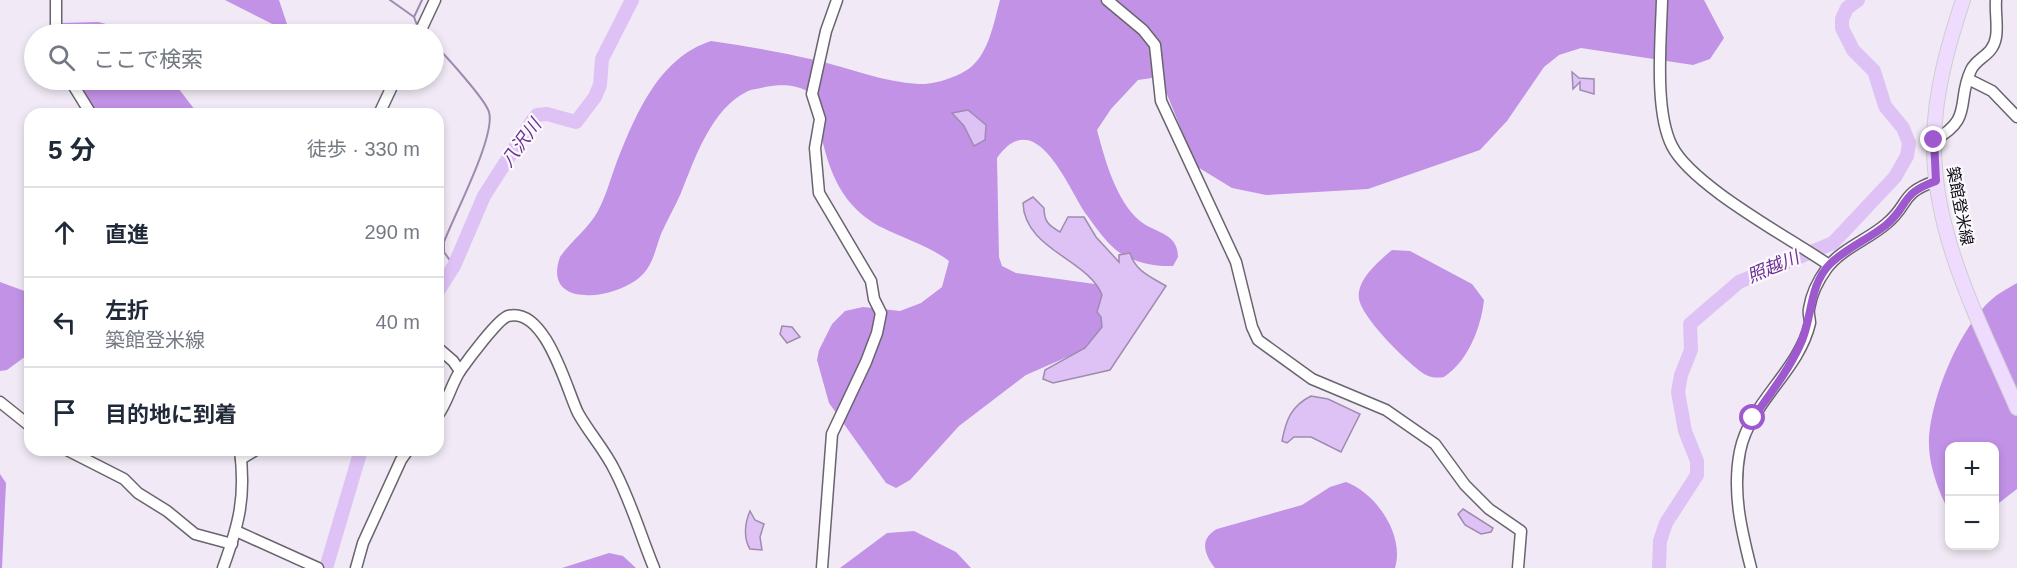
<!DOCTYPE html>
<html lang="ja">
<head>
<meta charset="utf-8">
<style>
  :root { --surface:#fff; --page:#f2f2f3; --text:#1f2937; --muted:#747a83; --line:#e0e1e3 }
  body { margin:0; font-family:Helvetica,"Noto Sans JP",sans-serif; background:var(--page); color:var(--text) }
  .controls { position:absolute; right:18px; bottom:18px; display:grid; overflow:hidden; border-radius:12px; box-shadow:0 3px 9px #0003 }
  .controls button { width:54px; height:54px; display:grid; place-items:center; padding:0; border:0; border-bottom:2px solid var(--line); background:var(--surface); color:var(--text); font:30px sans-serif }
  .stop { position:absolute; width:18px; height:18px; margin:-14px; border:4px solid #9f59ce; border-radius:50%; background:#fff }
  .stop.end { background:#9f59ce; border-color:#fff; box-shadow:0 2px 6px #0008 }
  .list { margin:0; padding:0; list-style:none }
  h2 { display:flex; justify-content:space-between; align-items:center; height:78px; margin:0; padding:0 24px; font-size:26px }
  h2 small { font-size:20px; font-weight:400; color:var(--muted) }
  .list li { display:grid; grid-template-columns:39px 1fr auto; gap:18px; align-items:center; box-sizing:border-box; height:90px; padding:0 24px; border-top:2px solid var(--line) }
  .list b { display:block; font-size:22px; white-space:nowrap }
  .list p { margin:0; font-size:20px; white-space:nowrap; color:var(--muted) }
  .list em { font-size:20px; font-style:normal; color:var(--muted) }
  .icon { flex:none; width:33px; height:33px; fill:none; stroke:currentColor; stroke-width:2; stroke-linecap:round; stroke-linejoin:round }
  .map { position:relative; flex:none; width:2017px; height:568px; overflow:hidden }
  .search { position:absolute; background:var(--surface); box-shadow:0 3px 9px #0003; left:24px; top:24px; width:420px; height:66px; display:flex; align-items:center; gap:15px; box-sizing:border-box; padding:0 21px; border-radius:33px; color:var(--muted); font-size:22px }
  .panel { position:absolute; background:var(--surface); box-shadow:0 3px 9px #0003; left:24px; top:108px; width:420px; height:348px; border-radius:18px }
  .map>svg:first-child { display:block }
</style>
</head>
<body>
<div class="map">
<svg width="2017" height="568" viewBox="0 0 2017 568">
  <rect width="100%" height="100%" fill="#f1eaf6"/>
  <g fill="#c192e6">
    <path d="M225 0H279L290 33Z"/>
    <path d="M1000 0H1704L1724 38 1710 59 1693 65 1581 48 1559 55 1544 67 1507 121 1480 150 1368 189 1266 195 1232 188 1196 166 1166 92 1152 78 1138 80 1111 109 1097 130C1105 160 1116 201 1140 221 1154 233 1178 232 1178 257L1173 266C1156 267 1130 262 1116 250 1105 241 1094 225 1086 214 1068 188 1036 103 997 158L999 257 1002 266 1016 273 1116 287 1115 336 1026 375 959 426 910 480 896 488 886 483 829 403 817 360 819 350 832 324 845 311 863 307 900 311 921 303 942 287 949 261C929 246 905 239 883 228 829 201 824 148 813 95 799 84 782 84 765 87 760 89 753 89 748 91 711 109 695 158 681 193 675 207 667 220 661 234 656 247 653 265 642 275 619 299 541 311 560 257 571 241 589 228 598 211 606 196 610 180 616 164 635 116 658 58 711 41 746 46 781 52 815 60 849 68 883 82 919 84 933 85 959 77 971 67 989 52 994 22 1000 0Z"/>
    <path d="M98 22 118 27 128 34H64L62 23Z"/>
    <path d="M76 80H172L198 114H88Z"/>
    <path d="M1392 250 1410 251 1472 284 1484 300C1481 328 1468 361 1444 377 1438 378 1432 378 1426 375 1409 365 1362 318 1359 299 1356 280 1379 261 1392 250Z"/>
    <path d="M0 282 30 293V353L7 370 0 371Z"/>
    <path d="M2017 283V489L1995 506 1994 446H1950L1949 511C1939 493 1929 466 1929 444 1929 400 1961 322 1997 295 2003 291 2010 287 2017 283Z"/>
    <path d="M0 474 6 483 2 568H0Z"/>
    <path d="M1346 482C1376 493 1405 535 1395 568H1215C1204 554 1199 539 1217 529L1302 505 1330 487Z"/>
    <path d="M914 531 956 552 971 568H840L887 533Z"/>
    <path d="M609 553 623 556 636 568H562Z"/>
  </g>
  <g fill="#dec2f5" stroke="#9f8bb0" stroke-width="1.5">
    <path d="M1572 72 1579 78 1594 79V94L1580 90V82L1573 89Z"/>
    <path d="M968 110 986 125 985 140 974 146 964 126 952 113Z"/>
    <path d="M1033 197 1044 208C1044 221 1048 225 1060 232L1068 217H1084L1096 237 1119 262V255L1130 253C1135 271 1151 277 1166 286L1110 370 1053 383 1043 379 1045 370 1085 348 1102 327 1101 317 1097 312 1102 295C1089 260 1024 249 1023 203Z"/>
    <path d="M782 326 792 327 800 337 787 343 780 334Z"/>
    <path d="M1311 396 1328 399 1360 414 1341 452 1311 437H1294L1287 443 1282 441C1286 420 1291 406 1311 396Z"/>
    <path d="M1463 509 1493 528 1491 532 1481 534 1465 525 1458 514Z"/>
    <path d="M750 511 755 520 764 524 760 537 762 550 750 549C743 538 745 522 750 511Z"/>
  </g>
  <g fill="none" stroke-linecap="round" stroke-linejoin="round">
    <g stroke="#9f8bb0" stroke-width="2">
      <path d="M390 0 414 17 418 28"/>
      <path d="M414 17 422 0"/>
      <path d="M434 44C445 55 485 99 489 112 496 136 454 215 444 242V252L454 266"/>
    </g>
    <g stroke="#dec2f5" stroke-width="14">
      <path d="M438 291 454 266 484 196 532 121 537 115 547 114 576 122 595 97 600 85 602 59 632 0"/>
      <path d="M326 568 361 450"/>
      <path d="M1659 568 1660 541 1666 523 1697 475V461L1685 431 1678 392 1681 375 1691 350 1690 324 1739 282 1833 243 1895 177 1907 156 1909 143 1903 128 1885 106 1874 71 1853 50 1842 28V19L1847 8 1858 0"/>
    </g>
    <defs>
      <g id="minor">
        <path d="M56 0V34"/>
        <path d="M1107 0 1143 30 1155 45 1161 101 1236 262 1252 327 1258 340 1312 379 1386 410 1435 444 1465 485 1489 509 1521 531 1518 568"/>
        <path d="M1662 0C1661 40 1654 111 1672 146 1692 186 1790 238 1829 265"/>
        <path d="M419 34 435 0"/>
        <path d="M1968 79 1992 91 2017 117"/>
        <path d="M70 80 91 114"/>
        <path d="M379 114 395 80"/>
        <path d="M1934 140C1974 119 1956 101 1971 70 1977 57 1993 56 1996 37 1998 26 1995 12 1996 0"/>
        <path d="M438 348 453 361 460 371"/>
        <path d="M0 402 30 426"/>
        <path d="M438 415C448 401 451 385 460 371 467 361 498 319 508 316 546 306 567 391 578 413 589 433 605 450 615 471 631 502 641 536 654 568"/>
        <path d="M67 450 124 479 138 493 167 511 195 534 232 544"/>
        <path d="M241 459 256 450"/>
        <path d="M236 531 318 568"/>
        <path d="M223 568C239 524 246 497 240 450"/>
        <path d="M356 568 363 543 401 460 408 450"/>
        <path d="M822 568 832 434 866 362 877 333 881 313 874 299 871 281 819 193 815 148 820 119 812 94 826 31 837 0"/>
        <path d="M1751 568C1741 529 1732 491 1740 451 1750 402 1799 371 1810 323 1810 318 1808 314 1809 309 1811 295 1819 279 1827 268 1841 249 1869 239 1886 224 1910 205 1899 193 1936 181"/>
      </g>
      <path id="major" d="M1963 0C1948 45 1935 91 1934 139 1932 235 1980 322 2017 408"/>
    </defs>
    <use href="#minor" stroke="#69646e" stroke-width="13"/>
    <use href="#major" stroke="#cececf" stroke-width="16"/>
    <use href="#minor" stroke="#fff" stroke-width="10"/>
    <use href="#major" stroke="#eedbfd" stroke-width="14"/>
  </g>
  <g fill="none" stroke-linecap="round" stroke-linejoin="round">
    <path stroke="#9f59ce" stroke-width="8" d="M1753 418C1770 394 1788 371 1800 345 1813 319 1808 286 1830 264 1846 248 1869 239 1886 225 1910 205 1899 194 1936 181L1934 140"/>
  </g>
  <g text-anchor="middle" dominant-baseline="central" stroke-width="4.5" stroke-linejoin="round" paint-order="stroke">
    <g font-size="16" fill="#0c0a0e" stroke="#fcf9fe">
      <text transform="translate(1960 206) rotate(79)">築館登米線</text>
    </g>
    <g font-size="18" font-style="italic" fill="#6d3192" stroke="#fcf9fe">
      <text transform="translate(521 143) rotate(-54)">八沢川</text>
      <text transform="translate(1773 267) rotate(-23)">照越川</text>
    </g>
  </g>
</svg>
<div class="controls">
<button>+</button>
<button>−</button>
</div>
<div class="stop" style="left:1753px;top:418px"></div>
<div class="stop end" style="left:1934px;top:140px"></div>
<div class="search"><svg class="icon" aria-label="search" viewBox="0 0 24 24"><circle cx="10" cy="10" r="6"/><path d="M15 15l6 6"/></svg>ここで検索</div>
<section class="panel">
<h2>5 分<small>徒歩 · 330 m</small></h2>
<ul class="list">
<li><svg class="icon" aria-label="ahead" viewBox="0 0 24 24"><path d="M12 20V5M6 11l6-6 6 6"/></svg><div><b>直進</b></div><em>290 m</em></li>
<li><svg class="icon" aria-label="left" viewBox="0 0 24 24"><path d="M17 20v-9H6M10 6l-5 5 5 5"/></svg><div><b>左折</b><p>築館登米線</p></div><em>40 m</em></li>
<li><svg class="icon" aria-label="arrive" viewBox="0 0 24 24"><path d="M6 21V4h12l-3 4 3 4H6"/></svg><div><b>目的地に到着</b></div></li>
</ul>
</section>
</div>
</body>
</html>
